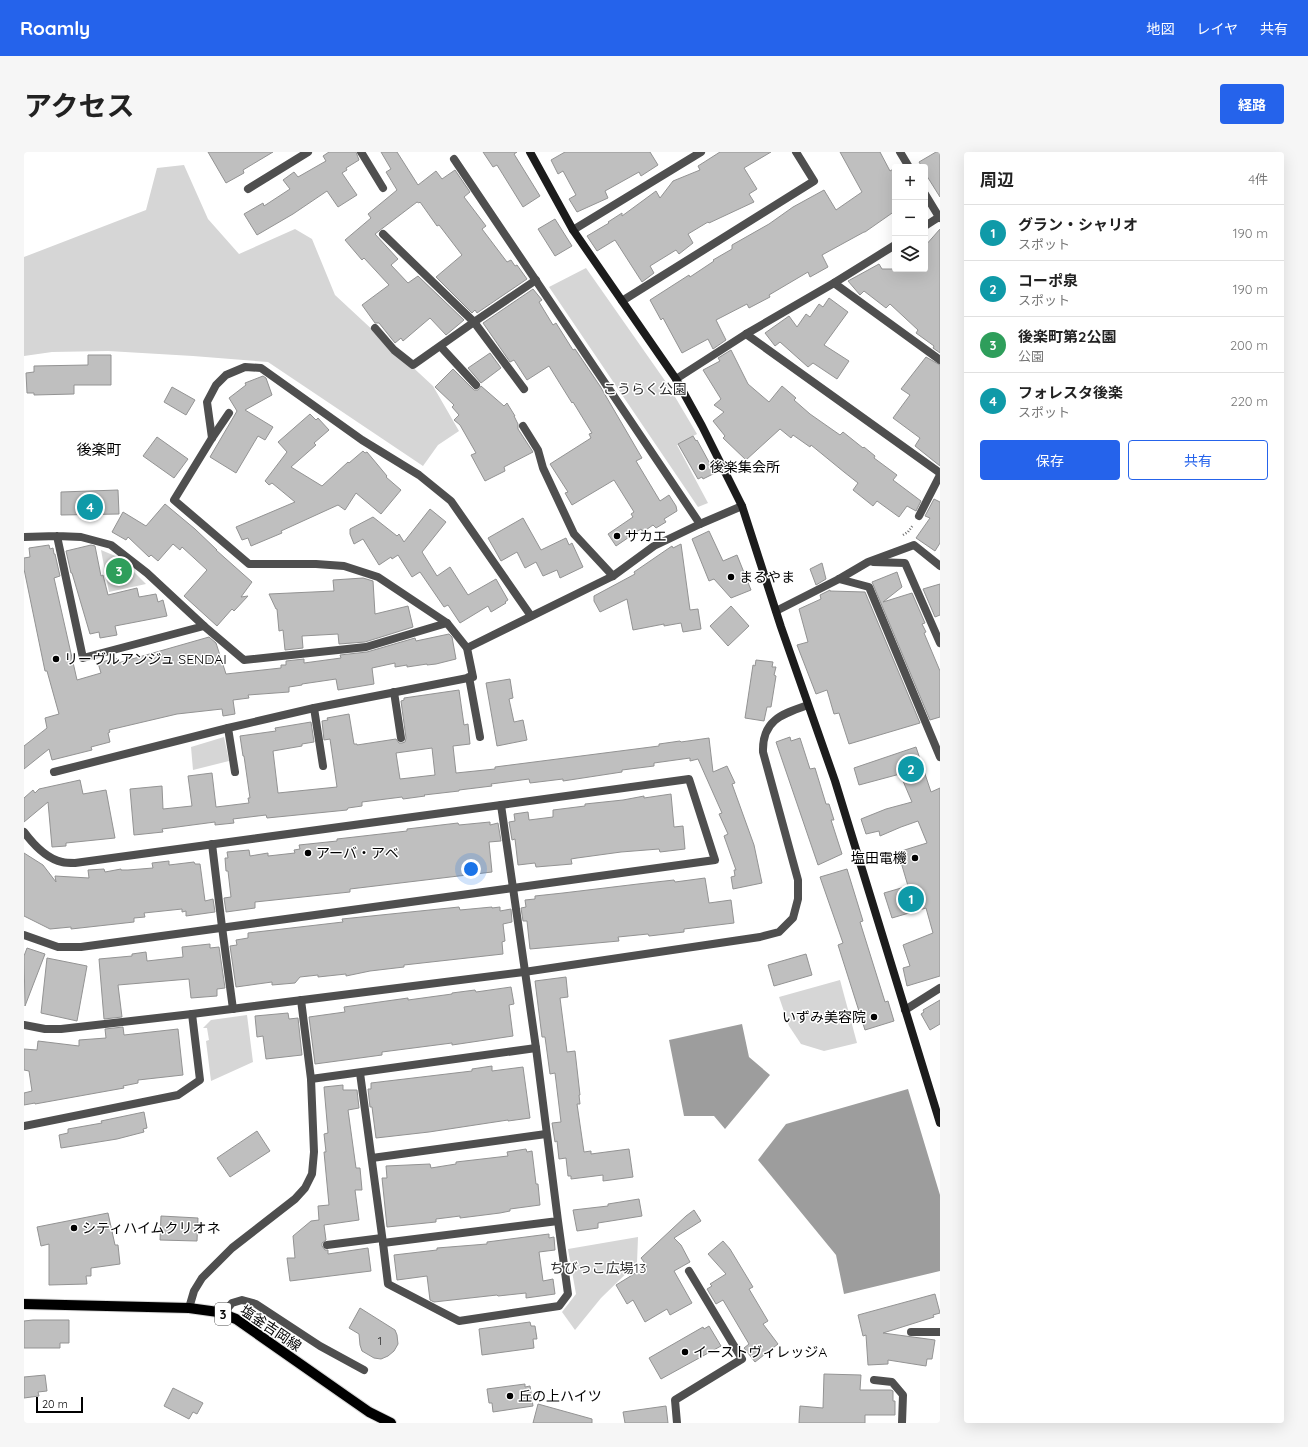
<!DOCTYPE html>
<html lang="ja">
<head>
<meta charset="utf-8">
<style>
  :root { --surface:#fff; --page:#f6f6f6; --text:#222; --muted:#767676; --line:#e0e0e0; --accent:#2563eb }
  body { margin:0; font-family:Quicksand,"Noto Sans JP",sans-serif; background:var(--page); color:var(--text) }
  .controls { position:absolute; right:12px; top:12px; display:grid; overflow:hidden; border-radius:4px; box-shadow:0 4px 16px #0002 }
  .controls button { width:36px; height:36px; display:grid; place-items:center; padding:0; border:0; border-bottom:1px solid var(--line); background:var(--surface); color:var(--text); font:20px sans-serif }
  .scale { position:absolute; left:12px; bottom:10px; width:47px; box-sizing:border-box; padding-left:4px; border:2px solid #000; border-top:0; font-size:11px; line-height:14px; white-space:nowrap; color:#000; -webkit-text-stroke:3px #fff; paint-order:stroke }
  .you { position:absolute; left:447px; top:717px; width:14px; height:14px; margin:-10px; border:3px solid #fff; border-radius:50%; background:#1a73e8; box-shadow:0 0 0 6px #1a73e833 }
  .badge { display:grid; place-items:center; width:26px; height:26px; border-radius:50%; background:var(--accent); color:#fff; font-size:13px; font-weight:700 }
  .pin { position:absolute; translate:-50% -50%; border:2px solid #fff; box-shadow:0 1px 4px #0006 }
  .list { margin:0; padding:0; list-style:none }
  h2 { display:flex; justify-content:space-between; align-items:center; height:52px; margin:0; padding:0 16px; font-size:17px }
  h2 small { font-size:13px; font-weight:400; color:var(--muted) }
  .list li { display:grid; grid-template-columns:26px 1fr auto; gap:12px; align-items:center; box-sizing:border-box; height:56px; padding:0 16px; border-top:1px solid var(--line) }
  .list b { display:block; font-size:15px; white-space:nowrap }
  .list p { margin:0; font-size:13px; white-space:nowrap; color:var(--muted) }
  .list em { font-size:13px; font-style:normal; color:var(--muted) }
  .actions { display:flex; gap:8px; padding:12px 16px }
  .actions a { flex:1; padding:9px 0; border:1px solid var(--accent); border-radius:4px; text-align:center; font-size:14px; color:var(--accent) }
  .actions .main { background:var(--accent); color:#fff }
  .icon { flex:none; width:22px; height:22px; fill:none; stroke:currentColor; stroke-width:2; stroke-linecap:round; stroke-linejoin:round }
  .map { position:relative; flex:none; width:916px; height:1271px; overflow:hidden; border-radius:4px }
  header { display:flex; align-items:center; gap:24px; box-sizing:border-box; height:56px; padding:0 20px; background:var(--accent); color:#fff }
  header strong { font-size:19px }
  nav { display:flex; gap:22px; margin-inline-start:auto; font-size:14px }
  .intro { display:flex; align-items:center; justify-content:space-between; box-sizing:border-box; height:96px; padding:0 24px }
  h1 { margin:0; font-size:28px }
  .button { padding:10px 18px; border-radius:4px; background:var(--accent); color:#fff; font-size:14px; font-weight:700 }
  main { display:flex; gap:24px; padding:0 24px }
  aside { flex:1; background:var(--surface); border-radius:4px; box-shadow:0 4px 16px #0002 }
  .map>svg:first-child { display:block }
</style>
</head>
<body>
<header>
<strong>Roamly</strong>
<nav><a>地図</a><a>レイヤ</a><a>共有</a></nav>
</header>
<div class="intro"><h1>アクセス</h1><a class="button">経路</a></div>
<main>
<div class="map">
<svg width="916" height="1271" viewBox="0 0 916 1271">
  <rect width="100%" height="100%" fill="#fff"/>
  <g fill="#d6d6d6">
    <path d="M160 13 184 67 215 102 271 77 288 87 311 143 409 234 435 279 414 293 399 314 244 210 169 204 84 199 28 200 0 204V105L122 58 133 16Z"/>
    <path d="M562 116 644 233 673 282 653 293 684 351 674 355 525 135Z"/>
    <path d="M77 398 96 406 122 432 85 440Z"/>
    <path d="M200 585 205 609 169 618 167 595Z"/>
    <path d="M816 828 833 891 800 899 777 892 765 874 755 845Z"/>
    <path d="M223 863 229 910 187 929 182 889 185 888 183 876H179L187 868Z"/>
    <path d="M614 1085 613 1111 577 1146 551 1178 538 1160 552 1142 544 1097Z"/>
  </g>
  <g fill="#9d9d9d">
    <path d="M718 872 725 905 746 923 701 977 690 964H660L645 888Z"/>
    <path d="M884 937 916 1043V1119L820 1142 812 1103 734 1008 762 972Z"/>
  </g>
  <g fill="#bfbfbf" stroke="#939393" fill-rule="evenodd">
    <path d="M184 0H249L219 18 220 21 202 31Z"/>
    <path d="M305 0H332L335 8 322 16 323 18 318 21 333 43 314 55 303 39 269 62 233 83 220 62 239 51 240 54 266 37 259 28 270 20 274 25 302 9 299 4Z"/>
    <path d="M357 0H373L394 33 412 19 418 27 431 18 446 40 440 45 462 74 458 77 483 110 487 108 491 114 493 113 503 127 453 161 451 158 448 161 412 125 438 103 415 73 413 74 396 50 395 51 393 50 351 82 374 107 367 113 384 131 394 124 440 168 422 183 406 166 379 189 377 186 371 191 355 171H351L338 153 365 133 340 106 338 108 321 88 347 66 344 62 373 38 362 20 367 17Z"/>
    <path d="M459 0H493L490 2 516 44 499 55 473 13 469 15Z"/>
    <path d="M541 0H626L634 13 617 24 615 20 581 39 584 46 553 60 545 47 552 43 539 19 534 22 527 8Z"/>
    <path d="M696 0H747L720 16 733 37 725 42 730 50 685 71 684 70 664 82 669 91 655 102 652 98 626 114 630 121 618 130 591 88 573 99 563 84 585 71 584 70 598 61V64L632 39 636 46 649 29 676 18 674 14Z"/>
    <path d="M816 0H856L866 19 871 16V59L841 80H840L798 103 804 115 786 125 784 120 745 143 746 145 725 156 723 152 692 168 702 188 689 197 684 187 658 201 639 166 637 168 626 148 665 123 666 125 690 109 689 108 708 97V93L745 72 769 55 800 38 812 58 838 40Z"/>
    <path d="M912 0H916V45L901 21V15H898L895 10Z"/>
    <path d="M531 67 548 94 531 104 514 77Z"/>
    <path d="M916 77V201L909 196 910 194 892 181 894 178 866 152 862 156 840 139 836 143 824 129 855 112 858 117H901V94Z"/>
    <path d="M509 137 518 148 515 150 529 173 532 171 549 198 551 197 576 234 618 306 612 309 636 349 645 343 652 354 653 359 640 367 642 370 632 376 629 373 619 380 617 377 592 394 584 382 609 365 607 362 610 360 590 328 548 353 541 341 544 340 526 312 567 286 565 282 568 281 549 250 548 251 525 214 503 228 490 208 486 210 459 171Z"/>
    <path d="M805 146 824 160 800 193 825 209 813 227 789 211 784 215 756 190 751 194 741 181 765 164 773 175 782 162 786 165 795 152 799 155Z"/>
    <path d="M707 198 724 232 745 250 758 234 772 246 770 248 786 262 816 283 819 280 839 296 840 295 851 304 850 306 873 323 869 328 897 349 892 359 883 354 875 365 853 349 849 354 829 338 834 331 820 320 787 293 786 295 769 283 767 286 756 277 722 308 699 286 701 284 689 269 700 260 690 253 697 247 679 218 696 209 694 206Z"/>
    <path d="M466 201 477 216 457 231 444 216Z"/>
    <path d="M64 203H87V233H50V242L10 243V241H3L2 221 10 220V214L64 213Z"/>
    <path d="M902 205 916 213V314L891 294 896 286 869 266 886 243 877 237Z"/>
    <path d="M429 217 450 238H454L457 234 480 254 483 251 491 264H490L494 272V277L509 300 480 315 481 319 461 329 447 303 452 301 436 273 430 268 435 263 428 255 430 253 411 235Z"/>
    <path d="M239 224 242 226 248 243 221 258 249 275 241 288 234 284 212 321 186 305 213 259 205 246 222 233 221 231Z"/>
    <path d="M148 235 171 248 162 263 140 250Z"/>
    <path d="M286 262 292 268 294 266 305 278 290 291 292 293 267 315 298 334 324 310 325 311 339 299 341 301 343 300 363 324 362 325 377 338 357 362 332 341 321 358 314 353 257 379 258 381 227 394 224 386 218 388 212 375 271 350 248 331 245 333 241 329 263 300 254 290Z"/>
    <path d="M669 284 672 289 673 288 691 321 679 327 678 325 674 327 654 292Z"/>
    <path d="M133 285 164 307 150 326 119 304Z"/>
    <path d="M94 338 95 362 37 363V340Z"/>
    <path d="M910 347 916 350V391L911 399 892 386 906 366 901 364Z"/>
    <path d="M141 352 171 377 193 398H192L228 430 217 445 224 444 210 459 208 457 193 474 160 444 183 418 158 395 156 398 149 392 134 409 127 403 125 405 104 385 102 388 88 380 99 360 122 374Z"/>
    <path d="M406 357 422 370 398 400 413 424 426 415 444 443 472 427 484 448 481 450 482 451 467 460 464 454 436 471 424 453 420 455 396 420 388 425 374 403 368 407 367 405 355 413 339 387 330 392 326 382V377L349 365 373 384 375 382 380 390Z"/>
    <path d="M499 366 517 398 542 386 545 393 548 391 559 415 536 426 533 418 519 424 512 410 501 416 493 400 477 409 464 386Z"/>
    <path d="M685 379 699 409 713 403 727 438 707 446 690 427 685 429 668 387Z"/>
    <path d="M657 392 666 458 674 457 677 477 659 480 657 471 640 474V472L609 478 603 447 576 460 570 449V444L611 422 610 420 648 394 649 396Z"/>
    <path d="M25 393 26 397 29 396 30 402H31L36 424 30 426 53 528 77 521 74 511 92 506 94 511 185 485 192 491 202 522 257 516V513H262V509L280 507V511L317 506 316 503 343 500 391 486 392 489 425 482 428 485 432 507 412 512 403 513V512L383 515V513L371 515V511L348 516 350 532 314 538 312 527 278 532V533L265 535V540L224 543 225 546 209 548 211 562 199 564 198 557 153 562 85 578 86 580 84 581 86 590 67 595 68 598 28 608 25 597 0 617V594L23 576 21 566 35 562 23 519H21L0 417V406L6 405 5 396Z"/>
    <path d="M67 393 71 394 77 424 79 423 84 443 113 436 115 445 132 442 134 450 139 448 143 464 91 474 93 483 76 486 75 480 66 482 48 421H47L42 399Z"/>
    <path d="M798 411 802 427 792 433 786 417Z"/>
    <path d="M873 420 878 435 859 450 888 441 901 471 898 472 902 480 900 481 916 519V565L906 568 848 430Z"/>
    <path d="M339 426 349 429 351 462 384 454 389 475 341 490 315 492 314 482 278 484 279 496 261 498 259 478 255 479 253 457H252L245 442 310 439 309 428Z"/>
    <path d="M916 432V463L911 465 899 437Z"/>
    <path d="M806 438V439L841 440 896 571 825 592 815 561 810 562 803 538 792 542 773 493 784 490 775 457 797 447 796 443Z"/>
    <path d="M707 454 725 474 704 494 686 474Z"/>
    <path d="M732 508 749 510 748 515H752L750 523 752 524 747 555H743L740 569 721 566 729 513 731 514Z"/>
    <path d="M486 527 489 546 485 547 490 570 499 568 503 588 473 594 462 531Z"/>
    <path d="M435 538 440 573 444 572 446 592 429 594 432 621 471 617V615L635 594V592L656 589 657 590 685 586 689 620 703 614 711 631 708 632 730 693 738 731 709 737 707 725 711 724 710 718H712L700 684 704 682 695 662 698 661 674 607 666 609V606L630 611V614L598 618V620L539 629V627L506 631 505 627 467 632 468 634 435 638V639L400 643 401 644 379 647 378 645 338 650V654L324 656 323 658 243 666 242 663 209 667 210 671 191 673V670L138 677 139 680 110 683 106 637 138 634 139 657 168 654 164 624 188 621 192 655 225 651 224 646H226L220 604H219L216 584 252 579 251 576 287 570 290 590 278 592V594L249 599 254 641 313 635 306 587 300 588 298 569 304 568 303 566 325 562 330 592H333V593L372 587 375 591H378L381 590 382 586 377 549 380 548V546ZM408 596 411 623 376 627 372 601Z"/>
    <path d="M766 585 767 589 776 586 786 617 791 616 802 652H805L810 668H807L818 702 794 713 752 590Z"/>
    <path d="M892 595 907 640 916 636V824L883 834 879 816 886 814 879 793 909 781 902 756 868 766 860 741 884 734 874 700 903 691 894 669 877 675 856 684 855 679 842 682 837 667 862 657 888 650 876 622 835 633 830 616Z"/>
    <path d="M56 628 59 642 82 638 91 686 42 691V694L28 695 24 650 0 670V646L9 638 11 641 15 637Z"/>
    <path d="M647 642 650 675 659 674 661 697 636 700 635 697 597 700 553 706 547 707 548 712 512 715 511 711 494 713 491 687 488 688 485 670 491 669 490 662 504 660 505 668 529 665V658L561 654V652L599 648 615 645 620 644V646Z"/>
    <path d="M466 670V673L474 671 477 689 465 690 468 720 326 737V740L231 750V756L202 760V759L200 746 207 745 204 719H202L201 706H204L203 700 225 698 226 704 244 701V704L271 701 270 698 276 697 275 693 313 689V687L383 679V677L434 671 435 673Z"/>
    <path d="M0 701 19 713 32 730 31 724 65 726 64 718 80 717 81 720 97 717V718H104L129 716 128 711 145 709V713L170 710 171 712H176L181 749 189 747 191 760 162 764V759L158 760V757L120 761 121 765 110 766V770L47 777V775L26 777 0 764Z"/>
    <path d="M823 717 839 769 836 770 861 850 864 849 870 869 841 878 814 793 819 791 796 725Z"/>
    <path d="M681 726 685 751 707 748 710 771 660 777V780L625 784 624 782 594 785 595 789 506 797 503 769H499L497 756 502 755 501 748 511 747V744L539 741 614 732 650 728 651 730Z"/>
    <path d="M435 755 436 758 468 755V756L476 755V759L487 757 488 770 479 772 481 789 478 790 479 802 380 813V815L346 819 322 824V822L294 825V823L276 825 271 831 248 833V830L212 835 206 794 213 793 212 788 224 786V781L319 770 318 767Z"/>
    <path d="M186 792V796L195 795 201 836 193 837V844L167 846 165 827 94 833 98 865 80 867 75 807 108 804V802L122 800 123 809 159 805 158 795Z"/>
    <path d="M3 796 21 802 1 854 0 804Z"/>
    <path d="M782 802 788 823 750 834 744 813Z"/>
    <path d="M23 806 63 814 53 869 17 861Z"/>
    <path d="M542 825 544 845 536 846 543 900 551 899 556 943H555L556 952H553L560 1000 567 999V1002L605 997 609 1025 579 1029V1023L547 1027V1024H544L542 1006 535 1007 533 989 531 990 528 971 537 970 531 921 526 922 521 885H518L511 829Z"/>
    <path d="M487 835 490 852 485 853 489 884 428 893V891L358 900V903L291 912 285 865 321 860 320 855 384 846V848L428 842V841L451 838 452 840Z"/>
    <path d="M916 848V872L906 878 897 862 900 860 899 858Z"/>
    <path d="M264 861 265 867 274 866 278 903 242 907 239 884 233 885 231 864Z"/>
    <path d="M99 875 100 883 154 877 159 923 114 928V931L99 934 100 936 11 952V951L0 953V941L8 939 5 919 0 918V897L13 898 14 889 55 894V888L82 886 81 877Z"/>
    <path d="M468 914V919L499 915 506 966 484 969V968L405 980 352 986 348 955H346L344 937H347V931L448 919V917Z"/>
    <path d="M319 933V938H333L335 956 324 958 332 1016H336L338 1038H331L335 1068 300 1073 302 1088 298 1091V1094L301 1098H304V1102L344 1096 347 1119 266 1129 263 1106H271L269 1084 287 1069 295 1068 294 1054 305 1053 300 1000H302L300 982 304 981 300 935Z"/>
    <path d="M120 960 123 976 119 977 120 980 93 987 37 996 35 983 44 981V977L78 971 77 969Z"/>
    <path d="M233 979 246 999 206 1025 193 1006Z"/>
    <path d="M502 997 503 1000 508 999 512 1032H514L516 1053 486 1057V1059L476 1061 436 1066V1064L412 1067V1070L363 1075 358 1026H363L362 1014 406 1012 407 1016 432 1012V1010L484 1004 483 1000Z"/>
    <path d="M615 1047 618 1064 574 1071V1076L553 1079 549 1058 584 1054V1052Z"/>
    <path d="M670 1058 677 1069 650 1086 657 1093 666 1110 650 1119 668 1151 646 1163 643 1157 621 1170 609 1148 603 1152 592 1133 623 1114 617 1106 662 1064Z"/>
    <path d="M84 1061 91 1093H94L96 1112 67 1116V1124H62L63 1132 25 1133V1092L17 1094 13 1075Z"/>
    <path d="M137 1064 174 1066 173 1089 136 1088Z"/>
    <path d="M525 1082V1086L530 1085 531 1098 515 1100 519 1129 529 1127 531 1142 502 1146V1141L474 1144 473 1143 410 1150 406 1148 403 1124 373 1128 370 1103 413 1098V1096L463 1092V1090Z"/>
    <path d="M699 1089 706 1097 729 1135 725 1137 744 1169 739 1172 754 1192 731 1210 720 1196 725 1192 699 1148 692 1152 683 1137 688 1134 686 1132 702 1122 684 1102Z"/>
    <path d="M911 1142 916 1161 909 1163 910 1165 859 1181 911 1188 908 1207H903L902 1214 864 1208V1212L844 1213 842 1183 839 1184 834 1163Z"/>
    <path d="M336 1156 371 1178 373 1183 374 1192 370 1199 364 1204 357 1207 350 1206 338 1199 336 1193 335 1182 325 1176Z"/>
    <path d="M9 1168H45V1191H36V1196H0V1169Z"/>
    <path d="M506 1170 507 1174H511L513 1187H509L510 1196 458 1203 455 1177Z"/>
    <path d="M685 1174 697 1194 637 1227 625 1206 679 1175 680 1177Z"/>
    <path d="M800 1222 837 1223 836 1238H867L869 1239V1249H871V1263H841V1271H775L776 1254 799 1256Z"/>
    <path d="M21 1223 23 1239 14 1240 15 1244 0 1246V1225Z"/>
    <path d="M501 1232V1235L506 1234 509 1254 469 1260 468 1251H465L463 1237Z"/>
    <path d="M149 1236 179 1251 173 1262 169 1260 165 1267 140 1254Z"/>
    <path d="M514 1252 568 1267V1271H509Z"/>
    <path d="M642 1254 644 1271H601L599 1260Z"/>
  </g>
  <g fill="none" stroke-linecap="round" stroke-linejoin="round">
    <defs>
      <path id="primary" d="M0 1152 165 1156 194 1160 212 1167 322 1244 345 1260 367 1271"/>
    </defs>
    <use href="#primary" stroke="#dbdbdb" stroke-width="12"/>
    <path stroke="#717171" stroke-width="2.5" stroke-dasharray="1 2" stroke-linecap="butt" d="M879 383 884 380 889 373"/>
    <g stroke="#4f4f4f" stroke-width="8">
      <path d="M337 0 359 36"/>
      <path d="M876 0 885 15"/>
      <path d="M430 7 676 372"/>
      <path d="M224 37 284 0"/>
      <path d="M901 42 915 65"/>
      <path d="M901 74 915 65 916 66"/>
      <path d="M549 78 677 0"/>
      <path d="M359 82 450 170 512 128"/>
      <path d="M810 131 916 208"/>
      <path d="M598 149 790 29 772 0"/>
      <path d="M351 176 370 198 389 213 450 170 500 237"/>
      <path d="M722 182 916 321"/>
      <path d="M417 195 452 233"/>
      <path d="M652 227 722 182 810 131 871 93"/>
      <path d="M499 274 514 298 519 316 550 382 589 424"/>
      <path d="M188 286 183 250 192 233 202 223 221 215 237 216 338 288 395 323 427 349 507 464"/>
      <path d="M895 364 916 323"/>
      <path d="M0 385 33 384 57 385 87 393 123 421 180 474 59 506 33 384"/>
      <path d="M849 410 881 411 916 491"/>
      <path d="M815 427 845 435 916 605"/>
      <path d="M752 459 815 427 844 410 890 393 916 414"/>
      <path d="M180 474 220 508 342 495 423 471"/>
      <path d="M443 496 589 424 630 394 676 372 718 354"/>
      <path d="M445 525 456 585"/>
      <path d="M370 540 377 586"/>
      <path d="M290 556 299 614"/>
      <path d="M204 576 211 620"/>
      <path d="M30 620 204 576 290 556 449 525 443 496 423 471 354 425 320 414 292 412H225L150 348 188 286 205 261"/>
      <path d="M477 653 665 627 691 708 489 736 512 896 534 1069 359 1091 364 1132 435 1169 535 1154 544 1142 534 1069"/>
      <path d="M0 680C9 692 23 707 38 710 42 711 47 711 51 711L477 653 489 736 57 795H34L0 783"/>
      <path d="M188 692 198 775 209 857"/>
      <path d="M881 858 916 836"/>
      <path d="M0 873 21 877H37L168 862 500 820 736 785 755 780 769 766 774 747V728L739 600C738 568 758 562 784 553"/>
      <path d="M336 921 359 1091"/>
      <path d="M287 927 512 896"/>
      <path d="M0 974 154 943 176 928 168 862"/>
      <path d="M348 1006 522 982"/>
      <path d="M303 1093 358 1086"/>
      <path d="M165 1156 170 1139 178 1126 208 1096 271 1047 281 1036 288 1022 290 1000 287 927 277 848"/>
      <path d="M199 1162 208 1151 218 1148 232 1152 296 1194 340 1218"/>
      <path d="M887 1180H916"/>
      <path d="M850 1228 868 1230 879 1243 878 1271"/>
      <path d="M653 1271 651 1248 718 1207 665 1119"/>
    </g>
    <path stroke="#1c1c1c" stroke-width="8" d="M506 0 549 78 652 227 678 274 718 354 757 475 811 629 916 971"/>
    <use href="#primary" stroke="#000" stroke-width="10"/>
  </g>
  <g fill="#000" stroke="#fff" stroke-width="1.5">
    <circle cx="678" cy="315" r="4"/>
    <circle cx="593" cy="384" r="4"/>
    <circle cx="707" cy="425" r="4"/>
    <circle cx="32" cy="507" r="4"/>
    <circle cx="284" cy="701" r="4"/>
    <circle cx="891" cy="706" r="4"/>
    <circle cx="850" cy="865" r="4"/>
    <circle cx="50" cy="1076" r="4"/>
    <circle cx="661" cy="1200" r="4"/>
    <circle cx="486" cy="1244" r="4"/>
  </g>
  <g text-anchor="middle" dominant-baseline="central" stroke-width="3" stroke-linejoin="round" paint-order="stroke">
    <g font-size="12" fill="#303030">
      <text x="356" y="1188">1</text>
    </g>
    <rect fill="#fff" stroke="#4c4c4c" stroke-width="1" x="191" y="1151" width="16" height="22" rx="3"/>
    <g font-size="13" font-weight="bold" fill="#000">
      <text x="199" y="1162">3</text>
    </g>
    <g font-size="14" fill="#2d2d2d" stroke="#fff">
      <text x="621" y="237">こうらく公園</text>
      <text x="574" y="1116">ちびっこ広場13</text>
    </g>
    <g font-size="14" fill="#000" stroke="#fff" text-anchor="start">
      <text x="686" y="315">後楽集会所</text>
      <text x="601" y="384">サカエ</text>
      <text x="715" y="425">まるやま</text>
      <text x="40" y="507">リーヴルアンジュ SENDAI</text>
      <text x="292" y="701">アーバ・アベ</text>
      <text x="883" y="706" text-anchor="end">塩田電機</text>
      <text x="842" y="865" text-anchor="end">いずみ美容院</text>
      <text x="58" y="1076">シティハイムクリオネ</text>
      <text x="669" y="1200">イーストヴィレッジA</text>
      <text x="494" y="1244">丘の上ハイツ</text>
    </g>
    <g font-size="14" fill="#000" stroke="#fff">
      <text transform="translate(247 1176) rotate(34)">塩釜吉岡線</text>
    </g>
    <g font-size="15" fill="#000" stroke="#fff">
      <text x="75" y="297">後楽町</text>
    </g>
  </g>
</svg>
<div class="controls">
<button>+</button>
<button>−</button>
<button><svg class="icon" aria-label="layers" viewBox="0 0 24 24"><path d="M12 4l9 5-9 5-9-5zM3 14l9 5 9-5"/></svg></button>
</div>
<div class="scale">20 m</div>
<div class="you"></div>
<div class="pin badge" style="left:887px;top:747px;background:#0f9aa8">1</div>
<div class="pin badge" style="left:887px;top:617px;background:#0f9aa8">2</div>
<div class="pin badge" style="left:95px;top:419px;background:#2e9e5b">3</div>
<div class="pin badge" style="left:66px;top:355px;background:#0f9aa8">4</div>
</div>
<aside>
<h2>周辺<small>4件</small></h2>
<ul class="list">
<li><span class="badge" style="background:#0f9aa8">1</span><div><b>グラン・シャリオ</b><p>スポット</p></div><em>190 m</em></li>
<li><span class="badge" style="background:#0f9aa8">2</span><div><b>コーポ泉</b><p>スポット</p></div><em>190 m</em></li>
<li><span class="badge" style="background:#2e9e5b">3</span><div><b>後楽町第2公園</b><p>公園</p></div><em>200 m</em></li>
<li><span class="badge" style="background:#0f9aa8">4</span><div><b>フォレスタ後楽</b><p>スポット</p></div><em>220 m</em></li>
</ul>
<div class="actions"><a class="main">保存</a><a>共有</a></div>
</aside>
</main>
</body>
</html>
